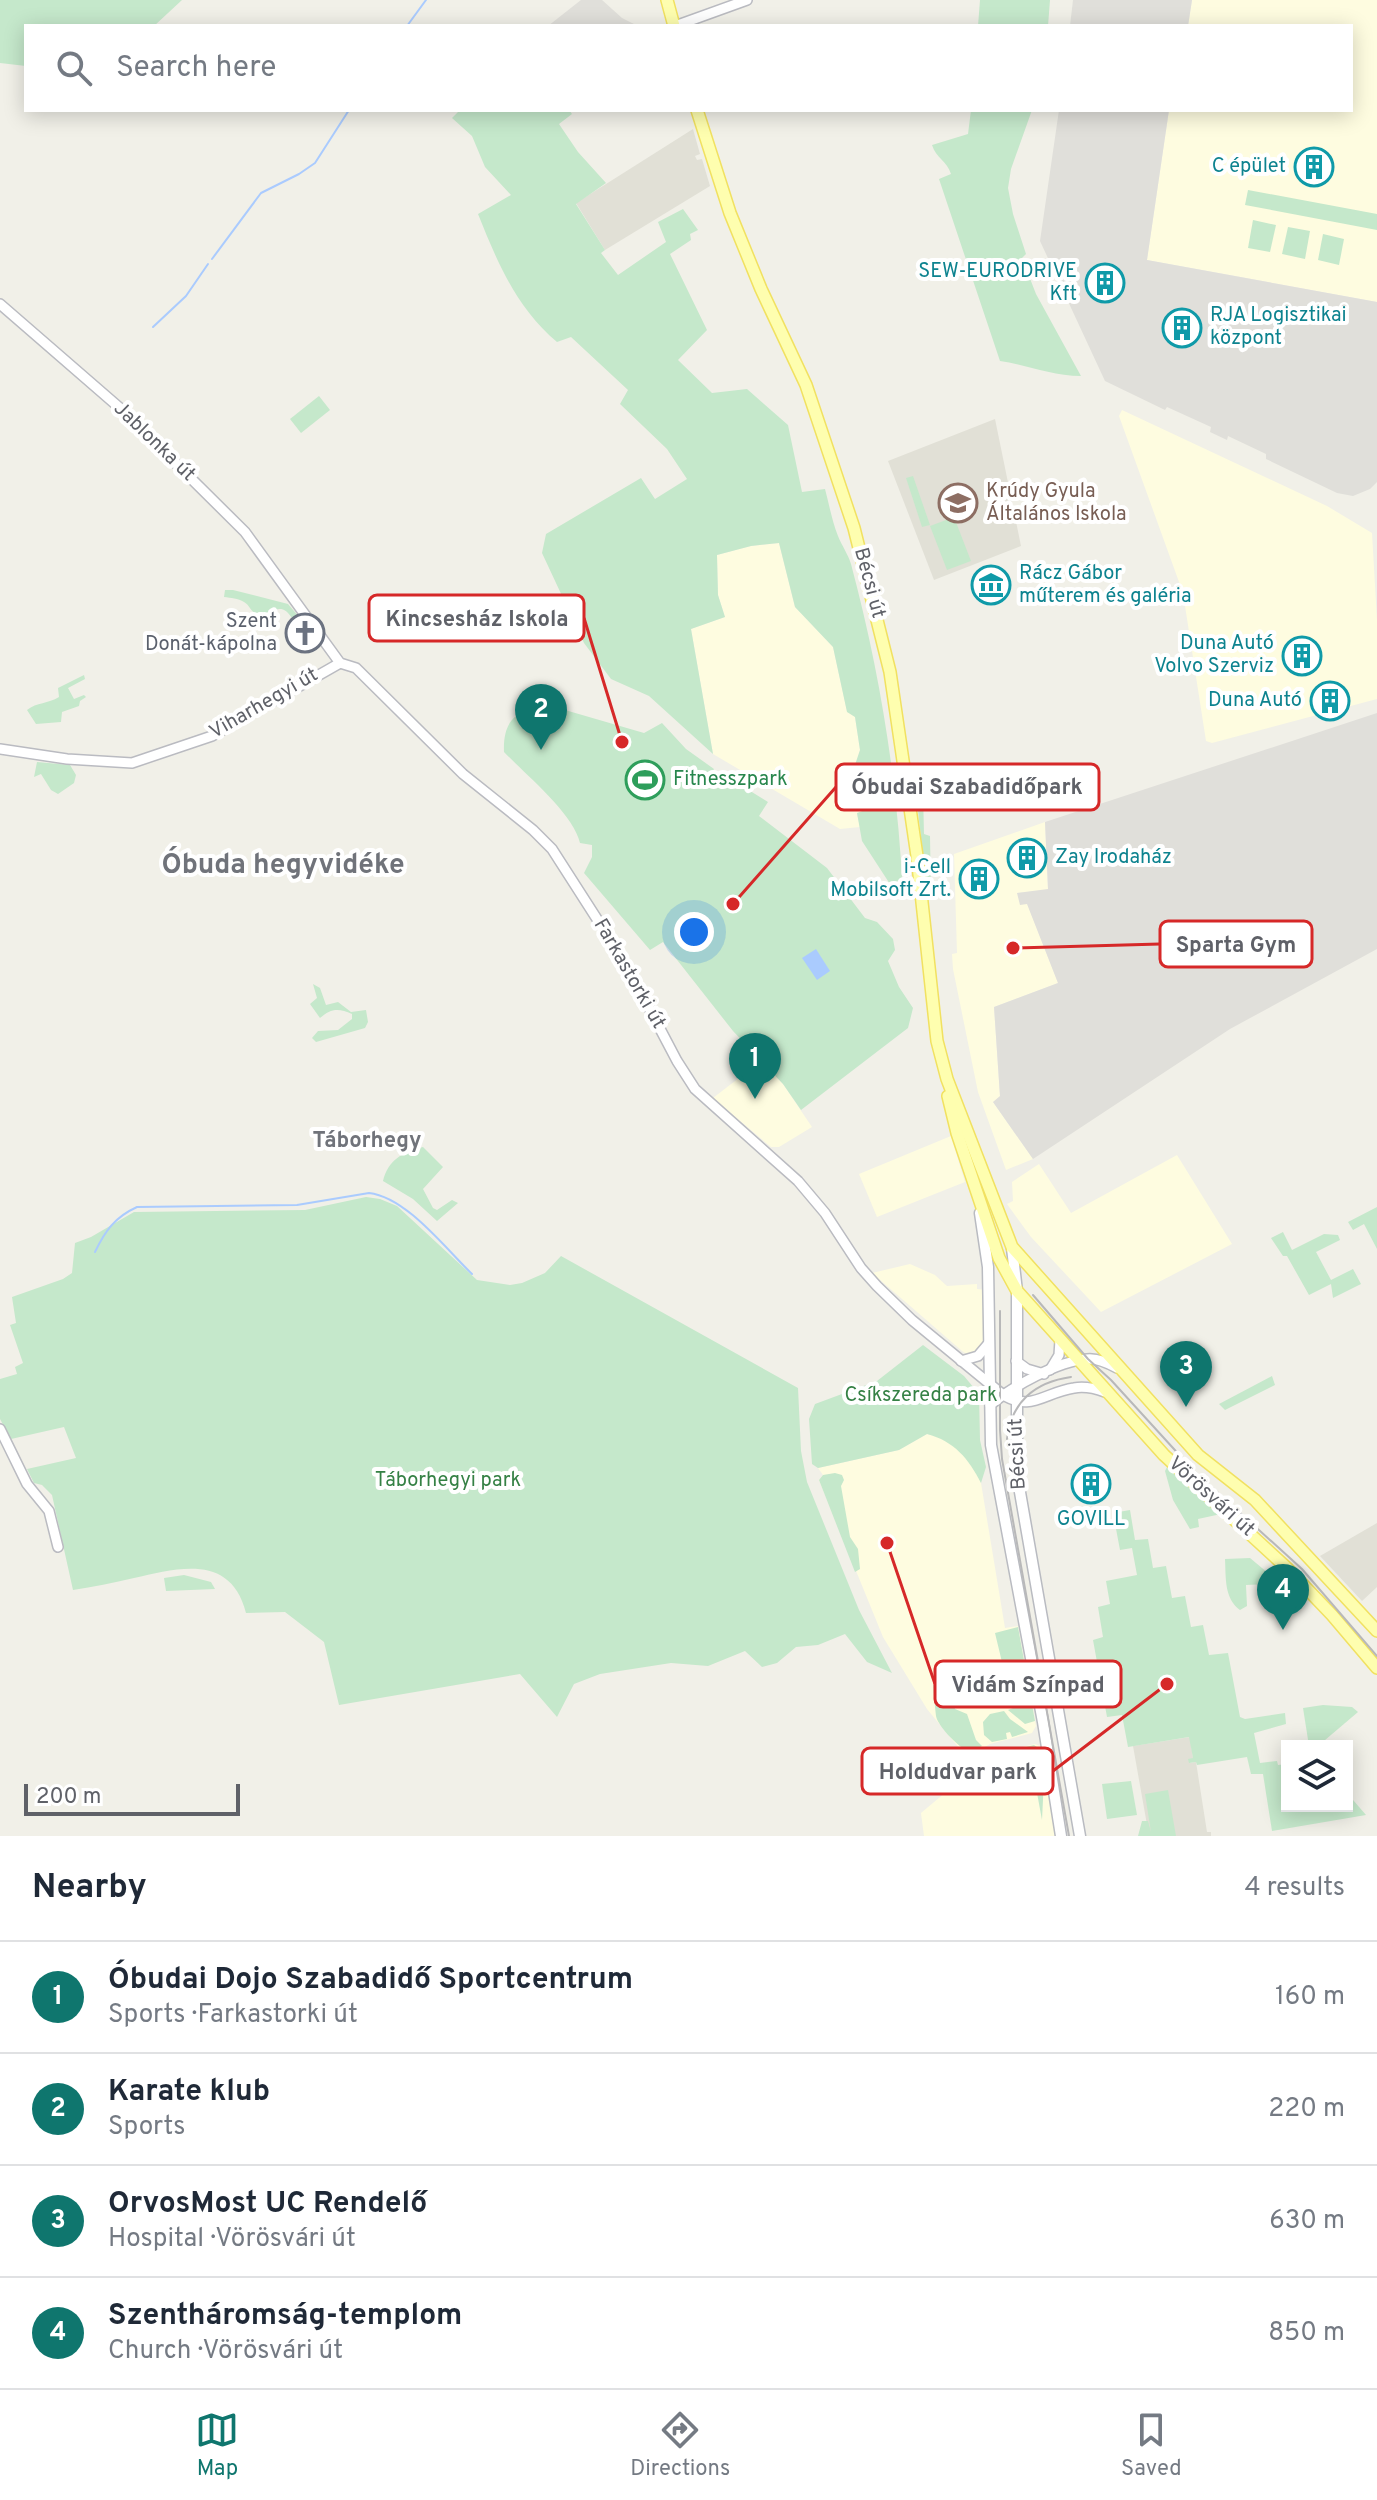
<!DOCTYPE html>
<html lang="en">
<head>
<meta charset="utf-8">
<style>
  :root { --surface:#fff; --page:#f2f2f3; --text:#1f2937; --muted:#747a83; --line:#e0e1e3; --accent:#0f766e }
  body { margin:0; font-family:Overpass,sans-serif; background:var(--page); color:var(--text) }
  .controls { position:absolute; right:24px; bottom:24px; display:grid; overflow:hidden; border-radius:0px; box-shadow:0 4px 20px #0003 }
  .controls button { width:72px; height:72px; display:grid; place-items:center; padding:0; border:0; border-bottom:2px solid var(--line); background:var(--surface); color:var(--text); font:40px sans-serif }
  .scale { position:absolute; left:24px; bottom:20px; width:216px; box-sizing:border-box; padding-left:8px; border:4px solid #5f6168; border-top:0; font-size:22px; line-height:28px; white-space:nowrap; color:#5f6168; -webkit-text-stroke:6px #fff; paint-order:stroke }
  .you { position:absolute; left:694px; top:932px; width:28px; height:28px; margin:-20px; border:6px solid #fff; border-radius:50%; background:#1a73e8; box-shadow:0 0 0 12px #1a73e833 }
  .badge { display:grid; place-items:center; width:52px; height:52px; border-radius:50%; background:var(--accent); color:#fff; font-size:26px; font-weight:700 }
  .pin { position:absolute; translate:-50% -66px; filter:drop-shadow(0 2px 4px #0008) }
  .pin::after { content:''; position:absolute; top:42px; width:28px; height:24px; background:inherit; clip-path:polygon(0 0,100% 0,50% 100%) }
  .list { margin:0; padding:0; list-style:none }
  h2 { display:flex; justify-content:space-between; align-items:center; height:104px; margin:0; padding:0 32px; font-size:34px }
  h2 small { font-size:26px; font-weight:400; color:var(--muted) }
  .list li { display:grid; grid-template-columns:52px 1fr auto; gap:24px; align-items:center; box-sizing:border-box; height:112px; padding:0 32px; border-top:2px solid var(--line) }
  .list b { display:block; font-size:30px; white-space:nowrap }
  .list p { margin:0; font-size:26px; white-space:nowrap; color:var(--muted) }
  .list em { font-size:26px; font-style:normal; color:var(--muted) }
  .icon { flex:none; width:44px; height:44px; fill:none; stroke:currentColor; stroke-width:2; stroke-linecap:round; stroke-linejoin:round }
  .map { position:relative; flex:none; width:1377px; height:1836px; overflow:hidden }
  .search { position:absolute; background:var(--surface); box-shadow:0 4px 20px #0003; left:24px; right:24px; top:24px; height:88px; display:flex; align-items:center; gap:20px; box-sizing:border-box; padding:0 28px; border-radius:0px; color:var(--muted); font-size:30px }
  .sheet { height:552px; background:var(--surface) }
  nav { display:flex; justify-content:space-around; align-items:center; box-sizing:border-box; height:112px; border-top:2px solid var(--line); background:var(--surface); font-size:22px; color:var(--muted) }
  nav a { display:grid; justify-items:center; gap:4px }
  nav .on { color:var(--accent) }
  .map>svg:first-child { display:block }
</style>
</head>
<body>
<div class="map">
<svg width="1377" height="1836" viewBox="0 0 1377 1836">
  <rect width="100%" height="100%" fill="#f1f0e8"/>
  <g fill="#fefce0">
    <path d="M1192 0H1377V302L1147 260 1169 110H1351V26H1188Z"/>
    <path d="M1122 410 1327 506 1372 533 1377 620V699L1212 743 1206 741 1183 593 1119 416Z"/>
    <path d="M779 543 795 607 833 647 847 711 855 717 860 750 855 765 865 811 857 814 860 827 840 829 713 754 691 629 725 617 718 595 717 555 751 546Z"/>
    <path d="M1045 822 1048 890 1017 893 1027 903 1058 983 994 1007 1000 1097 993 1102 1033 1159 1006 1170 978 1092 953 969 952 954 957 953 954 854Z"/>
    <path d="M761 1061 783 1084 812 1127 779 1147H771L713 1098Z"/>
    <path d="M951 1136 965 1182 877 1217 859 1174Z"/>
    <path d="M1177 1155 1232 1244 1101 1312 1031 1237 1007 1204 1013 1201 1012 1182 1039 1164 1071 1213Z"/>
    <path d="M910 1264 935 1275 947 1286 977 1284V1289L986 1290 984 1346 980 1352 968 1355 962 1351 872 1273Z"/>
    <path d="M927 1434 942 1437 956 1447 972 1464 981 1483 1005 1628 1018 1626 1036 1726 1032 1733 990 1744 972 1754H964L927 1709 883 1637 819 1480 823 1475 818 1468 899 1450Z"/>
    <path d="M1035 1744 1040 1746 1051 1796 1055 1836H924L921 1813 977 1766 1009 1750Z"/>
  </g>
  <g fill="#e0dfda">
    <path d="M581 0H602L622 18 636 25 548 26Z"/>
    <path d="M1073 0H1192L1188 26H1070Z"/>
    <path d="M1059 110H1169L1147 260 1377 302V482L1370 489 1353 496 1337 493 1266 459V454L1228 436 1227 440 1210 432 1211 427 1167 407 1165 410 1105 381 1040 241Z"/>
    <path d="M1377 713V949L1230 1029 1033 1159 993 1102 1000 1096 994 1007 1058 983 1027 904 1020 905 1017 893 1048 889 1045 822Z"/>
  </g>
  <g fill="#e1e0d6">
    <path d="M693 129 700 154 695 156 697 160 702 159 710 186 605 250 576 203Z"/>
    <path d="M995 419 1021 546 934 580 888 461Z"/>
    <path d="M1377 1523V1587L1362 1601 1320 1556Z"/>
    <path d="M1190 1737 1193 1758 1190 1763 1196 1762 1207 1832H1211V1836H1149L1133 1746Z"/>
  </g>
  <g fill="#c5e8cb">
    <path d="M0 0H182L154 26H26V66L0 63Z"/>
    <path d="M980 0H1050L1048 26H978Z"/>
    <path d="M460 110H569L572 114 559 124 578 152 606 183 576 204 605 250 601 253 618 275 666 242 658 222 683 209 698 230 690 234 691 240 670 254 707 330 678 360 712 393 747 389 788 425 802 492 825 489C829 504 832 521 838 536 842 546 848 554 851 564 880 672 898 784 903 896L899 898 862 841 857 813 865 810 855 765 860 750 855 717 847 712 833 647 795 607 779 543 751 546 717 555 718 595 725 617 691 629 713 754 649 696 611 679 584 643 542 553 546 534 641 478 655 499 687 479 667 449 620 404 628 390 571 337 557 342C516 308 497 261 478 214L511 195 485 167 472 136 452 118Z"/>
    <path d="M971 110H1032L1011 169 1008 188 1013 214 1026 254 1022 258 1036 294 1081 376C1052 376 1028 365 1000 361L939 179 951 174C947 161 936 158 932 145L968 134Z"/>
    <path d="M1248 190 1377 214V230L1245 205Z"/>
    <path d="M1253 220 1276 225 1270 252 1248 248Z"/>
    <path d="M1288 227 1310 231 1305 259 1282 254Z"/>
    <path d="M1323 234 1344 239 1339 265 1318 260Z"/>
    <path d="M319 396 330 410 301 433 290 419Z"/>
    <path d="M913 476 930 525 922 527 906 478Z"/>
    <path d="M954 517 971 561 947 570 930 526Z"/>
    <path d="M225 590H233L288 604 300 618 293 620C281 599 273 615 259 614 251 614 250 605 244 602 238 598 231 598 224 597Z"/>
    <path d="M84 675 85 679 68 688 74 699 84 695 86 697 80 701 79 706 62 712 61 722 36 724 27 710C37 702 48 704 59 697L58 688Z"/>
    <path d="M535 708 565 710 644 733 662 723 686 749 714 769 712 772 718 776 721 773 768 802 759 816 827 868 865 918 877 922 893 939 895 950 888 961 899 987 913 1008 908 1028 801 1110 783 1084 733 1031 663 942 650 950 584 873 592 857V845L580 843C573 813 525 774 504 752 503 727 511 713 535 708Z"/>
    <path d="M37 762 70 765 76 775 74 783 58 794 51 790 41 774 34 777Z"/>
    <path d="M914 773H917L923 792 924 834 930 836 931 894H927Z"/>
    <path d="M313 984 320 988 326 1005 338 1002 351 1012 366 1010 368 1022 365 1028 316 1042 312 1038 318 1031 338 1030 352 1019V1014C339 1008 331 1008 320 1018L310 1004 317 998Z"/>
    <path d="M423 1147 443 1167 423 1189 433 1208 437 1210 452 1200 458 1203 437 1221 413 1199 383 1181C388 1160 403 1152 423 1147Z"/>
    <path d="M366 1197 380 1199 397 1206 477 1280 510 1285 522 1283 545 1273 561 1256 798 1388 801 1451 807 1482 859 1610 892 1673 867 1662 845 1634 818 1645 796 1647 777 1663 762 1667 745 1651 708 1666 671 1663 600 1674 574 1684 557 1717 520 1674 339 1705 324 1642 285 1612 246 1613C231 1553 178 1568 134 1578 113 1583 93 1587 73 1590L52 1495 42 1485 34 1483 27 1469 76 1458 64 1427 11 1439 0 1419V1379L17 1374 15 1367 23 1363 10 1325 16 1323 12 1297 63 1279 72 1273 75 1243 91 1237 134 1212 305 1210Z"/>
    <path d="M1377 1207V1249L1364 1224 1353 1230 1348 1222Z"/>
    <path d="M1283 1232 1292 1250 1324 1234 1338 1235 1340 1240 1316 1252 1331 1280 1353 1269 1361 1284 1333 1298 1331 1284 1309 1295 1287 1256H1283L1271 1238Z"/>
    <path d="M923 1345 964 1376 979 1394 980 1440 986 1467 981 1483C969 1459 954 1441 927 1434L899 1450 818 1468 812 1464 809 1419 815 1404 877 1381Z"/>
    <path d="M1272 1376 1275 1385 1225 1410 1219 1404Z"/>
    <path d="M1167 1467 1221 1514 1198 1519 1199 1527 1190 1529 1173 1500 1165 1471Z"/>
    <path d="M835 1473 842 1475 844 1480 841 1486 850 1537 858 1549 860 1569 855 1572 819 1480 823 1475Z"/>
    <path d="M1130 1510 1135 1540 1148 1539 1153 1568 1166 1566 1172 1598 1185 1596 1191 1627 1203 1625 1209 1655 1228 1653 1240 1717 1245 1719 1285 1713 1286 1724 1254 1733 1260 1763 1277 1761 1278 1765 1287 1764V1806H1347V1793L1366 1815 1272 1831 1263 1774H1251L1247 1757 1197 1765 1196 1762 1189 1763 1188 1759 1193 1758 1189 1737 1128 1747 1122 1715 1107 1717 1093 1640 1103 1637 1098 1607 1110 1604 1106 1581 1137 1575 1132 1548 1120 1550 1113 1513Z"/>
    <path d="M1250 1558 1268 1573 1269 1584 1246 1585 1247 1606 1240 1610C1224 1598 1226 1578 1225 1559Z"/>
    <path d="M184 1575 211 1582 215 1589 166 1591 164 1578Z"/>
    <path d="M1018 1627 1035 1721 1025 1724 1008 1710 1013 1708 995 1633Z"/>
    <path d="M950 1682 955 1709 967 1714 976 1740 982 1746 971 1752C962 1751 938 1727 936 1716 935 1708 934 1695 933 1685Z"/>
    <path d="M1323 1705 1352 1707 1358 1712 1318 1746H1309L1303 1708Z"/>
    <path d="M1004 1711 1010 1719 1028 1732 1012 1737 1010 1732 1006 1733 1007 1739 992 1742 984 1735 983 1722 990 1714Z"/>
    <path d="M1034 1745 1041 1750 1044 1779 1042 1820 1030 1755 997 1761 998 1768 993 1769V1761L1008 1753 1010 1758 1015 1756 1014 1750Z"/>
    <path d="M1131 1781 1137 1815 1107 1819 1102 1784Z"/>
    <path d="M1168 1790 1176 1836H1138L1142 1821H1148L1151 1832 1145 1794Z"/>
  </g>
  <path fill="#aacbfe" d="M816 949 830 971 817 980 802 958Z"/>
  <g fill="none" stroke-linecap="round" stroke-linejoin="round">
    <g stroke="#aacbfe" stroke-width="2">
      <path d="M407 26 426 0"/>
      <path d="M212 259 261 193 299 174 315 163 349 110"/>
      <path d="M153 327 186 296 208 264"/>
      <path d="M95 1252C105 1231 115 1217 137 1207L297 1205 369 1193C406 1197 445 1248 472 1274"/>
    </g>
    <defs>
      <g id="tertiary">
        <path d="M675 26 747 0"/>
        <path d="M0 304 121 409 245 532 340 663 356 668 463 774 533 830 552 849 604 930 638 987 677 1061 695 1089 798 1181 825 1213 861 1268 877 1286 912 1320 1002 1394C1030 1413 1045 1392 1074 1388 1085 1386 1094 1388 1105 1392"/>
        <path d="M0 749 67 759 132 763 212 736 340 663"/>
        <path d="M961 1361 978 1356 989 1343"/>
        <path d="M1016 1361 1027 1369 1044 1374"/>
        <path d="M1050 1370 1059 1355 1060 1340"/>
        <path d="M990 1405C1012 1387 1058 1361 1087 1359 1098 1358 1108 1363 1117 1368"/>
        <path d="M0 1429 27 1484 49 1511 58 1547"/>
      </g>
      <g id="secondary">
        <path d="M980 1213 988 1267 991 1445 1043 1722 1061 1836"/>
        <path d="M1012 1248 1017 1291V1475L1080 1836"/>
      </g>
      <g id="primary">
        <path d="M667 0 674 26"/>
        <path d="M697 110 730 213 761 289 806 385 854 528 890 672 917 856 937 1041 947 1079 1012 1247 1198 1455 1255 1500 1377 1631"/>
        <path d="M948 1096 957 1133 999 1258 1017 1291 1164 1455 1288 1569 1332 1615 1377 1668"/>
      </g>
    </defs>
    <use href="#tertiary" stroke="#babbc1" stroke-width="12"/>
    <use href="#secondary" stroke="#b9bbc1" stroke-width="13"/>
    <use href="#primary" stroke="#f1e161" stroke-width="14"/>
    <use href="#tertiary" stroke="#fff" stroke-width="9"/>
    <use href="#secondary" stroke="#fff" stroke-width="10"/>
    <use href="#primary" stroke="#fefeaf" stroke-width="11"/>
    <g stroke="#b8b8b9" stroke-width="2">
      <path d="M1033 1295 1088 1359 1111 1380 1194 1471 1302 1569 1377 1656"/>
      <path d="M1000 1311V1430L1002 1459 1069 1836"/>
      <path d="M1007 1439C1011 1402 1035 1382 1071 1377"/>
    </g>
  </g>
  <defs>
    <symbol id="building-ring" viewBox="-11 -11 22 22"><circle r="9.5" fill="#fff" stroke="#0f9aa8" stroke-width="1.5"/><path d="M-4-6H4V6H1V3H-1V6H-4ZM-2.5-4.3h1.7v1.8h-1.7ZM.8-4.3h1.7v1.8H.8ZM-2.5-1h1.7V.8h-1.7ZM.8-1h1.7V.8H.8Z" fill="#0f9aa8"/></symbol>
    <symbol id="school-ring" viewBox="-11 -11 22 22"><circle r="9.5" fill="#fff" stroke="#8d6e63" stroke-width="1.5"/><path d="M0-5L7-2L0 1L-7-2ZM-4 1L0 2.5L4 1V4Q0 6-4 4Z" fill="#8d6e63"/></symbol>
    <symbol id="museum-ring" viewBox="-11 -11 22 22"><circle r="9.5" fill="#fff" stroke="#0f9aa8" stroke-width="1.5"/><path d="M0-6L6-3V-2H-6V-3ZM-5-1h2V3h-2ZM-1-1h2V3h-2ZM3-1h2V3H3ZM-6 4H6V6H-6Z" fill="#0f9aa8"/></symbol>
    <symbol id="church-ring" viewBox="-11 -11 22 22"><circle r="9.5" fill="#fff" stroke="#6b7280" stroke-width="1.5"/><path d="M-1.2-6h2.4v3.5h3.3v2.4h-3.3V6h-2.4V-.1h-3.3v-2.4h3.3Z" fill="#6b7280"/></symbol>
    <symbol id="stadium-ring" viewBox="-11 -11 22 22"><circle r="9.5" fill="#fff" stroke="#2e9e5b" stroke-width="1.5"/><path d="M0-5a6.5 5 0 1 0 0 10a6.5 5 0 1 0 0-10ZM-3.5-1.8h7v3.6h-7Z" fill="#2e9e5b"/></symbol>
  </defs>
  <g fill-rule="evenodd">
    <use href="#building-ring" x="1292" y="145" width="44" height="44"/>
    <use href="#building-ring" x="1083" y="261" width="44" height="44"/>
    <use href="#building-ring" x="1160" y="306" width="44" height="44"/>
    <use href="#school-ring" x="936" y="481" width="44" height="44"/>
    <use href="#museum-ring" x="969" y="563" width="44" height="44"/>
    <use href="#church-ring" x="283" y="611" width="44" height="44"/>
    <use href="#building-ring" x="1280" y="634" width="44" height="44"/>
    <use href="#building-ring" x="1308" y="679" width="44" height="44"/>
    <use href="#stadium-ring" x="623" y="758" width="44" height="44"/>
    <use href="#building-ring" x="1005" y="836" width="44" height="44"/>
    <use href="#building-ring" x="957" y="857" width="44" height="44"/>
    <use href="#building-ring" x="1069" y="1462" width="44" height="44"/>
  </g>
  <g text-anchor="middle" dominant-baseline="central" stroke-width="8" stroke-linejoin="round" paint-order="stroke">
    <g font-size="20" fill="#0d838f" stroke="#fff" text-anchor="end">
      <text x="1286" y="167">C épület</text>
      <text x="1077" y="272">SEW-EURODRIVE<tspan x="1077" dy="23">Kft</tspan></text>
      <text x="1210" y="316" text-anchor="start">RJA Logisztikai<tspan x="1210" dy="23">központ</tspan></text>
      <text x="1019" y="574" text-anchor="start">Rácz Gábor<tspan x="1019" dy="23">műterem és galéria</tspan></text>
      <text x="1274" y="644">Duna Autó<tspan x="1274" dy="23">Volvo Szerviz</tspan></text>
      <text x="1302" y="701">Duna Autó</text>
      <text x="1055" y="858" text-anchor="start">Zay Irodaház</text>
      <text x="951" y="868">i-Cell<tspan x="951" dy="23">Mobilsoft Zrt.</tspan></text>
      <text x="1091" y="1520" text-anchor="middle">GOVILL</text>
    </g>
    <g font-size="20" fill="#5f6168" stroke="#fff">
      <text transform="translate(154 442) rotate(44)">Jablonka út</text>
      <text transform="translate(869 583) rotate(75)">Bécsi út</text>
      <text transform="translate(264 704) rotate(-30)">Viharhegyi út</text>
      <text transform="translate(629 974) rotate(60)">Farkastorki út</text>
      <text transform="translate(1018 1454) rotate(-93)">Bécsi út</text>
      <text transform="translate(1211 1497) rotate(42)">Vörösvári út</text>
    </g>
    <g font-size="20" fill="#785e54" stroke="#fff" text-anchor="start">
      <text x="986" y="492">Krúdy Gyula<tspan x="986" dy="23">Általános Iskola</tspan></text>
    </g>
    <g font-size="20" fill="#5b616d" stroke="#fff" text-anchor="end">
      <text x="277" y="622">Szent<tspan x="277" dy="23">Donát-kápolna</tspan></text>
    </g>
    <g font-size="20" fill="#27864d" stroke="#fff" text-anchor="start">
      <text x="673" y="780">Fitnesszpark</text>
    </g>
    <g font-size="20" fill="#358145" stroke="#fff">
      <text x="921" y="1396">Csíkszereda park</text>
      <text x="448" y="1481">Táborhegyi park</text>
    </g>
    <g font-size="22" font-weight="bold" fill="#70737a" stroke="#fff">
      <text x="367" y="1141">Táborhegy</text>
    </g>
    <g font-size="28" font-weight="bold" fill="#70737a" stroke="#fff">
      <text x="283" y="866">Óbuda hegyvidéke</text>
    </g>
  </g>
  <path fill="none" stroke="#d62828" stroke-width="3" d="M622 742L584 618M733 904L836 787M1013 948L1160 944M887 1543L935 1684M1167 1684L1053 1771"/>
  <g fill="#d62828" stroke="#fff" stroke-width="3">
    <circle cx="622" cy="742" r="8"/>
    <circle cx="733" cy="904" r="8"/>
    <circle cx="1013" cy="948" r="8"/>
    <circle cx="887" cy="1543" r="8"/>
    <circle cx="1167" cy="1684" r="8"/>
  </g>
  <g fill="#fff" stroke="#d62828" stroke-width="3">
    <rect x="369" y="595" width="215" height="46" rx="8"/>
    <rect x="836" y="764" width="263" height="46" rx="8"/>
    <rect x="1160" y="921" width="152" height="46" rx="8"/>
    <rect x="935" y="1661" width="186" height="46" rx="8"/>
    <rect x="862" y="1748" width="191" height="46" rx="8"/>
  </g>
  <g font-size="22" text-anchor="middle" font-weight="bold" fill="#5f6168">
    <text x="477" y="626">Kincsesház Iskola</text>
    <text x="967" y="794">Óbudai Szabadidőpark</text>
    <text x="1236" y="952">Sparta Gym</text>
    <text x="1028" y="1692">Vidám Színpad</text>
    <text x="958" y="1779">Holdudvar park</text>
  </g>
</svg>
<div class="controls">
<button><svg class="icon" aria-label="layers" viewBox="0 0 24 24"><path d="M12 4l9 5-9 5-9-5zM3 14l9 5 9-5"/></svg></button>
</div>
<div class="scale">200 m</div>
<div class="you"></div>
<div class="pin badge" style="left:755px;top:1099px">1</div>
<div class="pin badge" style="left:541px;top:750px">2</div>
<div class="pin badge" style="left:1186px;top:1407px">3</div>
<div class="pin badge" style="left:1283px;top:1630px">4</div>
<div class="search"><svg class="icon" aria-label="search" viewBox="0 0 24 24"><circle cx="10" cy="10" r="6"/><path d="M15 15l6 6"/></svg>Search here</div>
</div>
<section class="sheet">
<h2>Nearby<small>4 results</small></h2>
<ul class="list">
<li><span class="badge">1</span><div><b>Óbudai Dojo Szabadidő Sportcentrum</b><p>Sports · Farkastorki út</p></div><em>160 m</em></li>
<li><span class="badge">2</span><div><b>Karate klub</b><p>Sports</p></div><em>220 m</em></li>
<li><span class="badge">3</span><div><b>OrvosMost UC Rendelő</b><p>Hospital · Vörösvári út</p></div><em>630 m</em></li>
<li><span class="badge">4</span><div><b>Szentháromság-templom</b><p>Church · Vörösvári út</p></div><em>850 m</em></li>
</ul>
</section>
<nav>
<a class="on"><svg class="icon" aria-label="map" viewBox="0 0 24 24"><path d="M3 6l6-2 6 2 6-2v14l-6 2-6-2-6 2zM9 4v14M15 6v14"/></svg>Map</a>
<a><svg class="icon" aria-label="directions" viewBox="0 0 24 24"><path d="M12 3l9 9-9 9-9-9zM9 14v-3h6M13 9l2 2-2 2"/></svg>Directions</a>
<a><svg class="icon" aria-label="saved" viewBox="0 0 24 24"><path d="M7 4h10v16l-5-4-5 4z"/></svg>Saved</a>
</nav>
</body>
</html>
